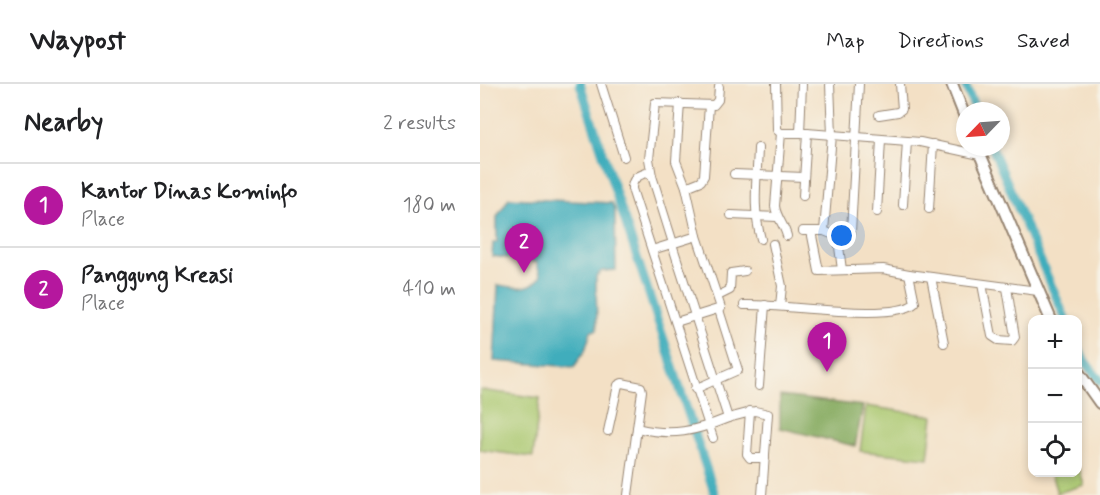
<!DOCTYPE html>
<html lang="en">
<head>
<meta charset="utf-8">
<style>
  :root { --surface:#fff; --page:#f2f2f2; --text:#202124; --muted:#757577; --line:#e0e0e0; --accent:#b5179e }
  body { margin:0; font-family:Mynerve,sans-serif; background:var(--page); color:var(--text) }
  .controls { position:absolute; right:18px; bottom:18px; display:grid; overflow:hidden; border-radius:12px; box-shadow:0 3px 9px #0003 }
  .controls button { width:54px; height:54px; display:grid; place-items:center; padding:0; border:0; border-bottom:2px solid var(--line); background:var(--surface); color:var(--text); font:30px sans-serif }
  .compass { position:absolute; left:476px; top:18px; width:54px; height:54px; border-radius:50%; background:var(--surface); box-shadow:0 3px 9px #0003; rotate:245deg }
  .you { position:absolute; left:362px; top:152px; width:21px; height:21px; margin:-15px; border:4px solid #fff; border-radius:50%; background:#1a73e8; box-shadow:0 0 0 9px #1a73e833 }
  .badge { display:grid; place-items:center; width:39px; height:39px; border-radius:50%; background:var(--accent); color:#fff; font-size:20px; font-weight:700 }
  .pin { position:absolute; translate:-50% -50px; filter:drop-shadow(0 2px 3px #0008) }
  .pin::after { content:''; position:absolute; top:32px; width:21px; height:18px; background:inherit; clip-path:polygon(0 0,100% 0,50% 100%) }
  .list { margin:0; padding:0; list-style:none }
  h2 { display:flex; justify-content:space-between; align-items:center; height:78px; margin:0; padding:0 24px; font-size:26px }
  h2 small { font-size:20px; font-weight:400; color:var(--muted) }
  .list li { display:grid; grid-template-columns:39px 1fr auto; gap:18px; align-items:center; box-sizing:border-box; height:84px; padding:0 24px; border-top:2px solid var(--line) }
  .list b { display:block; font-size:22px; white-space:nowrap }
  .list p { margin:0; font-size:20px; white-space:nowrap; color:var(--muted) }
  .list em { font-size:20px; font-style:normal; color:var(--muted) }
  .icon { flex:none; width:33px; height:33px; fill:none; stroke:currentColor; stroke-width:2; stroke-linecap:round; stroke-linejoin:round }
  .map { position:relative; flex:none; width:620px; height:411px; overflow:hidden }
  header { display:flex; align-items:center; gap:36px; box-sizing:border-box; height:84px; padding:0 30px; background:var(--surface); border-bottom:2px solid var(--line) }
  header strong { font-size:28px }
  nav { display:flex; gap:33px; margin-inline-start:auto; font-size:21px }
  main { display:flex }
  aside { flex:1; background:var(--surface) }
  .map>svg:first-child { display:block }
</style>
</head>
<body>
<header>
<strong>Waypost</strong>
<nav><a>Map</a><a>Directions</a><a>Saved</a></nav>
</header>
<main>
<aside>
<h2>Nearby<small>2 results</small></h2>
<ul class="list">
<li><span class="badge">1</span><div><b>Kantor Dinas Kominfo</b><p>Place</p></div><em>180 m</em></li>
<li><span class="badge">2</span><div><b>Panggung Kreasi</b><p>Place</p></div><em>410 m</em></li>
</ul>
</aside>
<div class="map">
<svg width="620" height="411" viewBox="0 0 620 411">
  <rect width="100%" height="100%" fill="#f7f3e8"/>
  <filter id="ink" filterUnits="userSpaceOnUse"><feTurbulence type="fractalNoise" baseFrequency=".0167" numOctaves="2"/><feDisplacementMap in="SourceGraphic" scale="12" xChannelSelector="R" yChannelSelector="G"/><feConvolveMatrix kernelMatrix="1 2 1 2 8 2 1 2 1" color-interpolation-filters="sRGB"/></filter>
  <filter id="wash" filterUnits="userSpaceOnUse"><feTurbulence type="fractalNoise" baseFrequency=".008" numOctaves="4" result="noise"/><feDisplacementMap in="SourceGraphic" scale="24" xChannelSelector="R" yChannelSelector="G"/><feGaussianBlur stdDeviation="1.35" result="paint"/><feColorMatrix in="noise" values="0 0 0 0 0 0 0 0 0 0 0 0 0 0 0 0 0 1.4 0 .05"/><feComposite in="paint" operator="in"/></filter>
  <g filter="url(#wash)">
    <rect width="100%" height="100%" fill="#f3e0c5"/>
    <g fill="#aac870" stroke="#727947" stroke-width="1.5">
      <path d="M0 306 60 314 53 373 0 366Z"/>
      <path d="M386 322 453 332 448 374 380 367Z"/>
      <path d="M598 381 604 401 577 409 571 389 598 388Z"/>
    </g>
    <path fill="#87ac62" stroke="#616b40" stroke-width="1.5" d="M300 312 383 322 375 362 300 344Z"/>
    <path fill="#3fadbc" stroke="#3d6c6d" stroke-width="1.5" d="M29 114 132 119 135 126 136 186 122 187 116 192 117 246 111 247 105 267 94 283 14 277 18 201C34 203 50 208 61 192L56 178 12 172 13 159 17 158V133Z"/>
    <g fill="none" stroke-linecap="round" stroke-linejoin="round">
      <g stroke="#3fadbc" stroke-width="9">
        <path d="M100 0 235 411"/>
        <path d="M485 0 496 27"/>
        <path d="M512 63 586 236"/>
        <path d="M598 262 604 276 620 297"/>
      </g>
    </g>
  </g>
  <g filter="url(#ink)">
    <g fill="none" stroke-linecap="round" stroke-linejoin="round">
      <defs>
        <g id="minor">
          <path d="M121 0 144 73"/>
          <path d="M296 0 297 46 301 49"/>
          <path d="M399 31 418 28 422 25 420 0"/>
          <path d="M320 49 322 0"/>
          <path d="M278 64C277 96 272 123 281 155"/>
          <path d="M254 90 324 93"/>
          <path d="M172 92 166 89C157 92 152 95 152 105L233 354"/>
          <path d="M206 103 221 97 224 92 229 21"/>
          <path d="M323 112 327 49"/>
          <path d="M423 121 427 57"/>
          <path d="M449 125 453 60"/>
          <path d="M397 128 401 56"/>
          <path d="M251 131 297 133"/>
          <path d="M323 147H344L352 51 350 0"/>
          <path d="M331 147 339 187 403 185 429 190"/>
          <path d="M344 147 356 152 358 155 362 186"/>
          <path d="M371 148 379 0"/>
          <path d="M307 152C304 140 296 133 295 122L301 49H327L440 58 500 71"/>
          <path d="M293 160 302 202 300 222"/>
          <path d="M172 166 217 152"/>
          <path d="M451 193 464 259"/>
          <path d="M502 200 512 252 518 256 532 257 535 253 527 204"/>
          <path d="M238 212 250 206 251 189 265 187"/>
          <path d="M264 221C297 219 415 239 435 219L429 190 558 207"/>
          <path d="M196 238 241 224 217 152 206 103 196 77 200 19"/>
          <path d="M279 302 285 221"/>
          <path d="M215 305 258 286 239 226"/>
          <path d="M270 327 267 370 270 374H285"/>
          <path d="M248 334 275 327 288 330 282 411"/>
          <path d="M157 344C192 353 216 347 248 334L192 160V156L172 92 169 75 175 19 234 21 238 16 239 3"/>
          <path d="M128 347 138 301 142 299 161 303 162 307 148 411"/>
        </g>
        <g id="highway">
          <path d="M472 0 485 33"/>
          <path d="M497 63 571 236"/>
          <path d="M598 288 620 319"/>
        </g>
      </defs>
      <use href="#minor" stroke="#978572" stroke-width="10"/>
      <use href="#highway" stroke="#978572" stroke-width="14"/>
      <use href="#minor" stroke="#fff" stroke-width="8"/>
      <use href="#highway" stroke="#fff" stroke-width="10"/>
    </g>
  </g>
</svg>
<div class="controls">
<button>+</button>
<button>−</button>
<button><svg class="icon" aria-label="locate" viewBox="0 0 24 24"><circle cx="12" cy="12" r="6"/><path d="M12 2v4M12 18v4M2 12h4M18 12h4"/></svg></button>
</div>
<svg class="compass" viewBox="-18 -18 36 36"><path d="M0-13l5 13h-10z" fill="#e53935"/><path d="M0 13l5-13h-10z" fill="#757577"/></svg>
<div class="you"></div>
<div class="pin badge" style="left:347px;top:288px">1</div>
<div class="pin badge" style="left:44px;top:189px">2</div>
</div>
</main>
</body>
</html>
